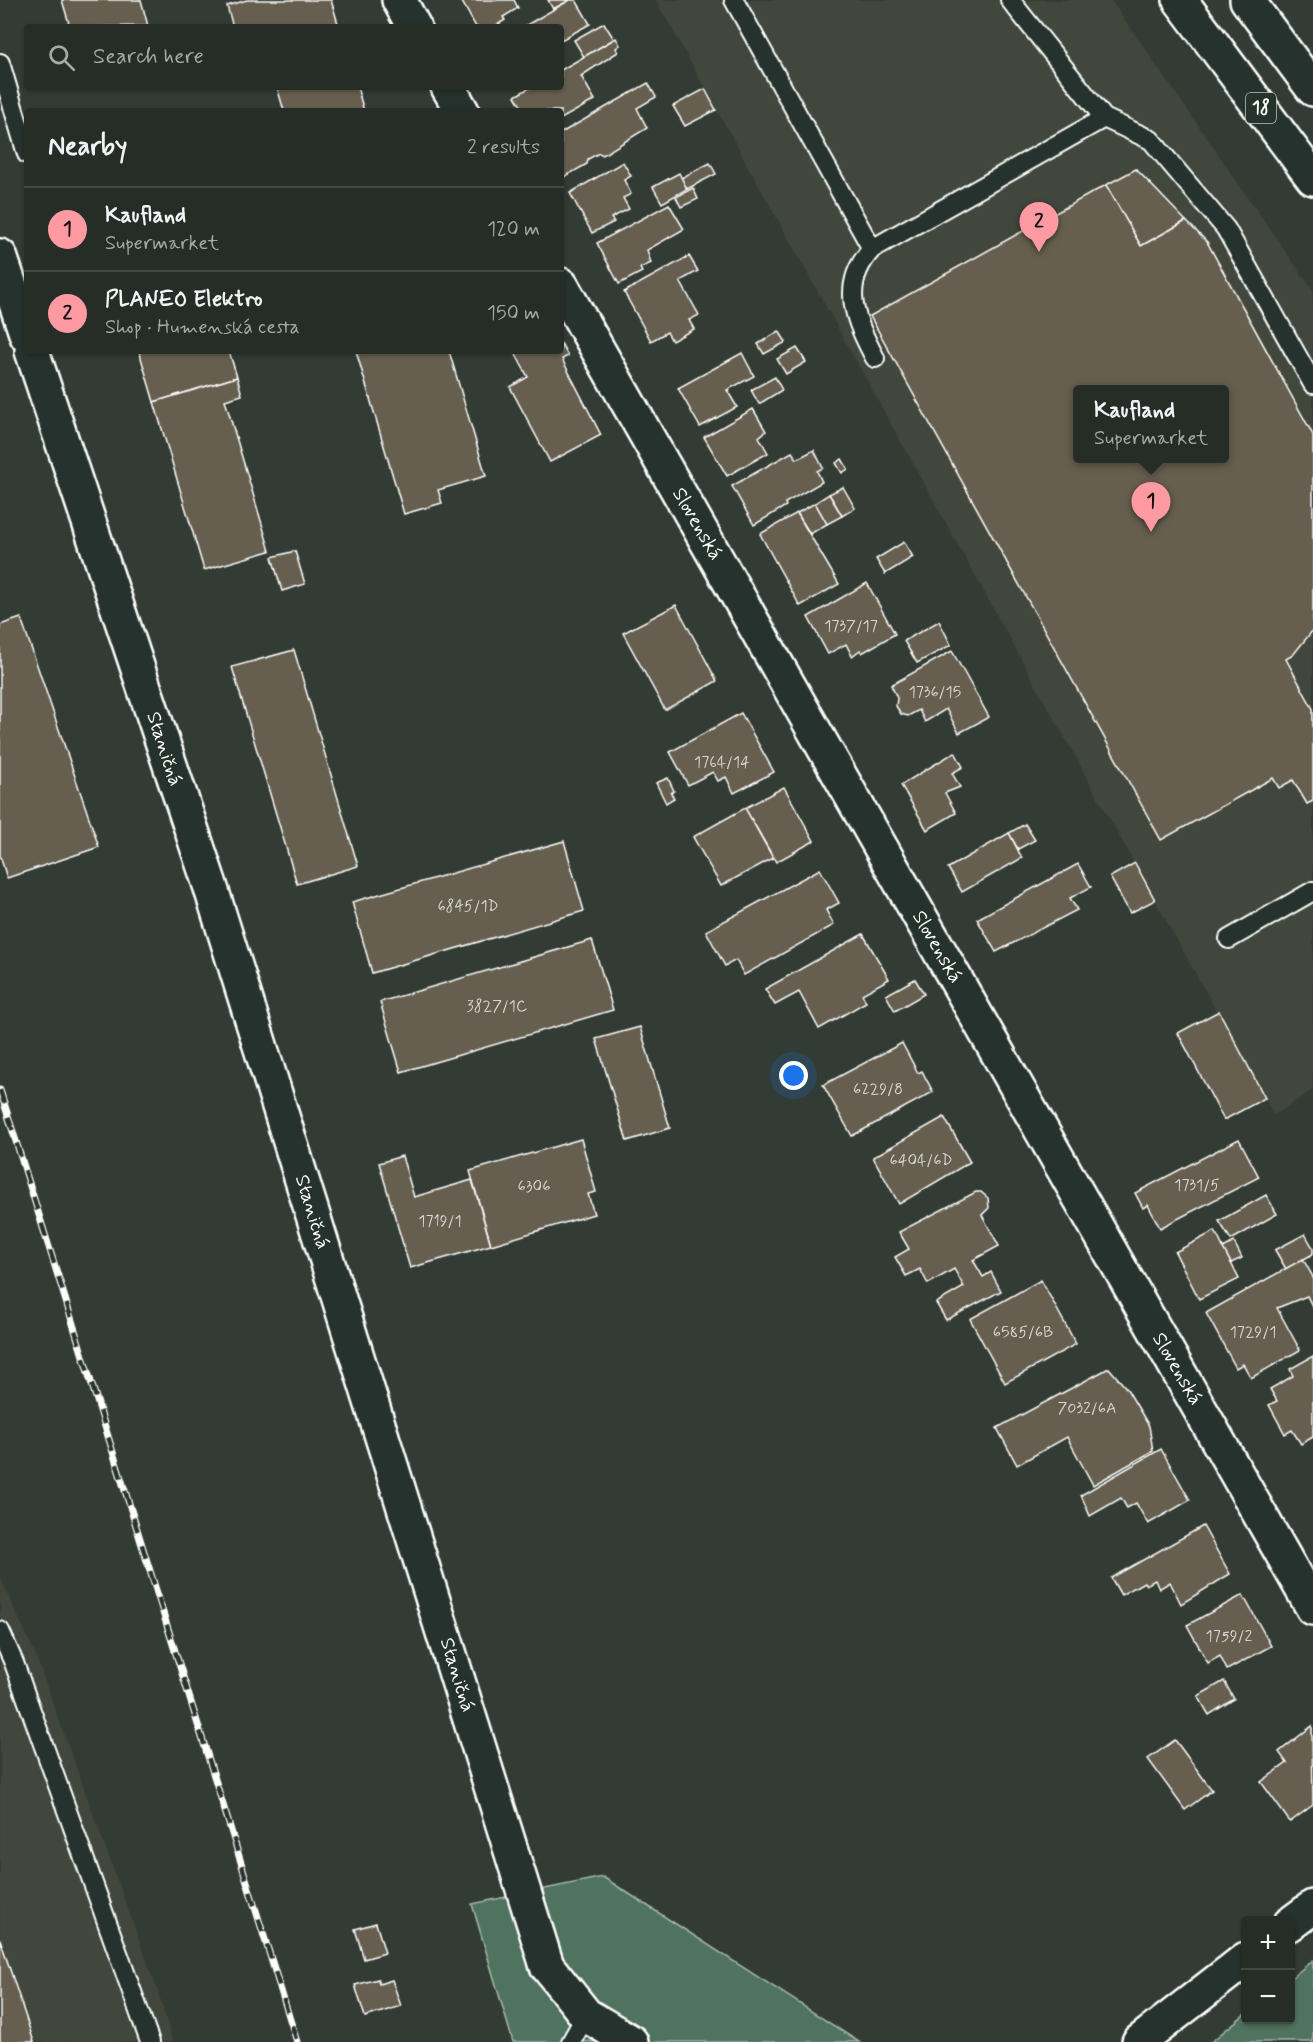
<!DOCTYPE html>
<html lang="en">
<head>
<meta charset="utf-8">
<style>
  :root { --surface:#262d27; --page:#2e352f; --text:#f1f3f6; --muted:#a4a8a7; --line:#424944; --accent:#ff9aa2 }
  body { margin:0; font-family:Mynerve,sans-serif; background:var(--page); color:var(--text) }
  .controls { position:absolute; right:18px; bottom:18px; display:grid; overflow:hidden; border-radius:6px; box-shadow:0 2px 4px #0004 }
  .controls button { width:54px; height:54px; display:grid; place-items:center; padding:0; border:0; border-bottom:2px solid var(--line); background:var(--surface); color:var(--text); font:30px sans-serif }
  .you { position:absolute; left:794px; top:1076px; width:21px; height:21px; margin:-15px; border:4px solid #fff; border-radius:50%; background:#1a73e8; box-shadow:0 0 0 9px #1a73e833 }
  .badge { display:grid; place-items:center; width:39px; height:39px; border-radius:50%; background:var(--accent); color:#111; font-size:20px; font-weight:700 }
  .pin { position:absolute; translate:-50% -50px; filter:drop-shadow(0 2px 3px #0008) }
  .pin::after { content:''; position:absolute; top:32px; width:21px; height:18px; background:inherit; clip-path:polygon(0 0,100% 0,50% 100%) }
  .popup { position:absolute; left:1073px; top:385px; width:156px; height:78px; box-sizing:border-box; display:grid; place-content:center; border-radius:6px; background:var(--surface); filter:drop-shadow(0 2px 4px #0005); font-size:20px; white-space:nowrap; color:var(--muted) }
  .popup b { font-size:22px; color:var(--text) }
  .popup::after { content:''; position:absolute; left:50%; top:100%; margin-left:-12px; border:12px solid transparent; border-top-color:var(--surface) }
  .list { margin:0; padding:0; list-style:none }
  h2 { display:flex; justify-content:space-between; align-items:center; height:78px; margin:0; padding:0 24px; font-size:26px }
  h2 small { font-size:20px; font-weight:400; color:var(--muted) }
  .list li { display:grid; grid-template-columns:39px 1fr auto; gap:18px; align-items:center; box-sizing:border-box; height:84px; padding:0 24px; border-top:2px solid var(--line) }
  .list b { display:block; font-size:22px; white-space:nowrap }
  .list p { margin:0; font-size:20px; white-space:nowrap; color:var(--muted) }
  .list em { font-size:20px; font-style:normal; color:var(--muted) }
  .icon { flex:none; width:33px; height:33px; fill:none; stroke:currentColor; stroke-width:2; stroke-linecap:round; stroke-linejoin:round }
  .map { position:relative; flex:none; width:1313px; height:2042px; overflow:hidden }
  .search { position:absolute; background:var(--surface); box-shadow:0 2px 4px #0004; left:24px; top:24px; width:540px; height:66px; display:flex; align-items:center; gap:15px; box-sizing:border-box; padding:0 21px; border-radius:6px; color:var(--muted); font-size:22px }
  .panel { position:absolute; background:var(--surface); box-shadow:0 2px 4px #0004; left:24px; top:108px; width:540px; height:246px; border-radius:6px }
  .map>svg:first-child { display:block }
</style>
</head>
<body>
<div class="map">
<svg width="1313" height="2042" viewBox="0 0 1313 2042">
  <rect width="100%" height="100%" fill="#333c34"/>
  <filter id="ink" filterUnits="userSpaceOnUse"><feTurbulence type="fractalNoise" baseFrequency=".0167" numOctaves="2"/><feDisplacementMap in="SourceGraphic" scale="12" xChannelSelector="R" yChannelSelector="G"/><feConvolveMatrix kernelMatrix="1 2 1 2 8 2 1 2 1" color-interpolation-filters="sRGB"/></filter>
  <g filter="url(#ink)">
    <g fill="#42463c" fill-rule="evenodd">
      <path d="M656 0H1111L1313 291V1090L1274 1115ZM1078 390H1224V458H1078Z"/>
      <path d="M0 1577 35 1654 158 1992 173 2042H0Z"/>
    </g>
    <g fill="#50735e" stroke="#a8b9ae" stroke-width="1.5">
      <path d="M603 1877 859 2042H513L472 1904Z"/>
      <path d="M1313 1960V2042H1211L1245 2014 1246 2020H1290L1291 1978Z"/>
    </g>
    <g fill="#665f4f" stroke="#fff" stroke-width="1.5" fill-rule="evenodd">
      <path d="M62 0H141L148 26 70 27Z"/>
      <path d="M247 0H331L339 27H233L227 6Z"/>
      <path d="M461 0H514L518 8 503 17 505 20 494 27H476Z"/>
      <path d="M548 0H570L553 9Z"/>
      <path d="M570 0H576L590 24 561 40V27H523Z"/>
      <path d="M604 23 614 39 584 57 574 40Z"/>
      <path d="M616 38 620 45 616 48 618 52 581 76 595 100 561 119V111H524L515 96 531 87H561V70Z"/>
      <path d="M648 83 656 97 637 108 647 128 603 155 599 153 588 159 587 164 564 177 561 176V133Z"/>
      <path d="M277 87H357L364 111H284Z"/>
      <path d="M705 89 716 110 685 126 673 106Z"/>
      <path d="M623 162 631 176 624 180 631 194 623 198 629 209 611 218 614 222 592 233 570 193Z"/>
      <path d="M710 163 716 174 687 189 681 178Z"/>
      <path d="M1136 169 1186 221 1141 246 1106 185Z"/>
      <path d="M679 173 687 189 662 203 653 187Z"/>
      <path d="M1106 185 1141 246 1186 221 1207 242 1313 435V630L1293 655 1286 659 1313 709V801L1307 804 1293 780 1279 788 1273 778 1161 840 870 316ZM1078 390H1224V458H1078Z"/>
      <path d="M693 188 698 199 681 207 676 197Z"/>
      <path d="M669 204 684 229 647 250 651 263 640 268 642 272 619 284 597 243Z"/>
      <path d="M689 256 698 271 680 281 699 315 689 320 694 329 672 341 667 332 651 341 624 292Z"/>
      <path d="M779 331 786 342 764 354 758 344Z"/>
      <path d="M561 343 568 356 562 359 601 435 550 462 510 387 528 377 514 351H561Z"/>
      <path d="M797 348 806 362 786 374 777 359Z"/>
      <path d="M139 351H229L237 377 154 402Z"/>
      <path d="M356 351H449L486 476 438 490 442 503 404 514Z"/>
      <path d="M742 353 754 376 727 390 737 407 700 427 678 388Z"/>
      <path d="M237 377 242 395 225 400 270 551 204 570 154 402Z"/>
      <path d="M775 377 782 390 759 404 751 390Z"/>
      <path d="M753 409 766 431 759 437 768 453 727 476 704 437Z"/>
      <path d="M814 450 823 468 817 471 822 482 785 503 786 506 754 525 732 486 792 452 797 459Z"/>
      <path d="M842 459 848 469 842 473 836 463Z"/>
      <path d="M843 487 855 508 842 516 829 494Z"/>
      <path d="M829 494 842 516 827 524 815 503Z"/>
      <path d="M815 503 827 524 810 534 797 513Z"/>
      <path d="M797 513 839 584 800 606 760 534Z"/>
      <path d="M904 542 913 557 885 574 876 559Z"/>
      <path d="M295 551 305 584 282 591 272 557Z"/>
      <path d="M867 583 895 634 862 653 860 650 852 656 846 644 828 654 808 617Z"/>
      <path d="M676 605 717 681 665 710 623 633Z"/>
      <path d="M21 618 99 847 7 878 0 856V625Z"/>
      <path d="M939 621 951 645 917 663 904 641Z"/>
      <path d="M294 650 358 866 297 884 232 667Z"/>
      <path d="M952 651 989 717 959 733 946 709 925 722 919 710 908 716 901 714 896 706 897 698 891 685Z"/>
      <path d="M741 713 774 772 734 793 726 777 718 781 713 772 688 785 670 752Z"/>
      <path d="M955 752 963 767 952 773 960 787 945 793 956 813 927 830 901 785Z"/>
      <path d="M668 778 674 791 671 793 674 798 666 803 656 783Z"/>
      <path d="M784 787 814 841 776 862 745 808Z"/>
      <path d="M745 808 773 858 721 886 693 837Z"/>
      <path d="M1025 824 1035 840 1018 849 1009 833Z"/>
      <path d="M1009 833 1022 858 962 892 948 868Z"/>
      <path d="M564 841 584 911 372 973 352 902Z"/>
      <path d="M1135 863 1155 900 1130 913 1110 877Z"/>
      <path d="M1078 864 1091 887 1070 898 1077 910 996 952 977 919Z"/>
      <path d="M820 869 839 903 826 910 834 925 744 975 736 960 725 966 706 931Z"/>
      <path d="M863 934 889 979 862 994 866 1002 819 1029 799 992 775 1005 765 989Z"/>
      <path d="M592 940 613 1010 401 1072 380 1002Z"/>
      <path d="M915 979 924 994 895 1011 886 995Z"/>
      <path d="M1219 1011 1265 1098 1224 1120 1178 1033Z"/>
      <path d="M640 1027 670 1128 627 1141 596 1039Z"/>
      <path d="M902 1043 918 1073 922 1071 933 1092 852 1136 823 1085Z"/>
      <path d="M944 1117 970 1162 899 1204 873 1157Z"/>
      <path d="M581 1139 596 1192 588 1194 594 1214 491 1245 470 1171Z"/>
      <path d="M1239 1139 1259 1177 1160 1228 1148 1205 1143 1208 1135 1193Z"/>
      <path d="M402 1156 414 1197 472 1180 491 1245 410 1268 379 1163Z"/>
      <path d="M976 1192H981L988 1198 989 1208 982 1215 999 1246 973 1260 983 1277 991 1272 1001 1291 946 1320 936 1303 964 1287 954 1269 928 1284 920 1269 906 1276 895 1257 909 1249 899 1232Z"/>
      <path d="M1266 1195 1277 1214 1231 1240 1219 1221Z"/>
      <path d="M1215 1231 1239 1279 1199 1299 1175 1252Z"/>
      <path d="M1305 1234 1313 1248V1254L1286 1269 1275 1250Z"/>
      <path d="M1234 1242 1242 1258 1231 1263 1223 1248Z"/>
      <path d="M1303 1259 1313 1277V1308L1307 1296 1277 1308 1300 1350 1251 1378 1243 1364 1236 1368 1206 1313Z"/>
      <path d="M1041 1280 1076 1344 1005 1383 970 1319Z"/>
      <path d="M1313 1356V1437L1301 1444 1292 1430 1285 1434 1269 1405 1277 1401 1270 1389 1293 1376 1290 1369Z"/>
      <path d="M1109 1368 1127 1389 1149 1426 1153 1451 1093 1485 1067 1437 1017 1465 997 1428Z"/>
      <path d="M1161 1449 1190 1500 1148 1524 1136 1503 1127 1508 1121 1498 1090 1516 1081 1495Z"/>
      <path d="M1203 1526 1230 1574 1181 1604 1170 1582 1159 1589 1155 1580 1146 1585 1144 1582 1121 1595 1111 1578Z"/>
      <path d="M1243 1595 1271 1646 1227 1670 1220 1656 1208 1663 1187 1625Z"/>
      <path d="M1224 1681 1234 1699 1209 1715 1198 1696Z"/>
      <path d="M1312 1726 1313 1805 1290 1822 1261 1782 1287 1763 1279 1752Z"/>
      <path d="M1175 1740 1212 1790 1185 1810 1148 1759Z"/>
      <path d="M376 1923 385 1953 364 1959 355 1929Z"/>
      <path d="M0 1939 34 2042H0Z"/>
      <path d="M378 1979 379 1984 392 1980 401 2006 365 2017 355 1985Z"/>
    </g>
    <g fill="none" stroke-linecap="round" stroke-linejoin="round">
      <defs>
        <g id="lane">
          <path d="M734 0 872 249 1104 118"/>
          <path d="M1010 0 1104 118 1151 140 1226 229 1313 384"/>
          <path d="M0 63 27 154"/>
          <path d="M872 249C839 285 855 320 875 358"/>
          <path d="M1229 939 1313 891"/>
          <path d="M0 1631 14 1663 150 2042"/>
          <path d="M571 2042 586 2015"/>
        </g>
        <g id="street">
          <path d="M399 0 414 27"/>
          <path d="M448 87 462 111"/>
          <path d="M0 256 27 336"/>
          <path d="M561 285 1313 1608"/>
          <path d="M32 351 210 885 547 1966 586 2015 631 2042"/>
        </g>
        <g id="primary">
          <path d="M1180 0 1313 178"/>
          <path d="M1247 0 1313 89"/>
          <path d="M1290 1924 1313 1907"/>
          <path d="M1139 2042 1246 1959"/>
        </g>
      </defs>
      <use href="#lane" stroke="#fff" stroke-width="22"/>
      <use href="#street" stroke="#fff" stroke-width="38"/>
      <use href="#primary" stroke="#fff" stroke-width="38"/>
      <use href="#lane" stroke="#26332d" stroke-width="18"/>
      <use href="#street" stroke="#26332d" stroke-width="33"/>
      <use href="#primary" stroke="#26332d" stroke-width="33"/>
      <defs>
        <path id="rail" d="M0 1090 297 2042"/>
      </defs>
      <use href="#rail" stroke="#fff" stroke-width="7"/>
      <use href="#rail" stroke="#26332d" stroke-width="4.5" stroke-dasharray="14" stroke-linecap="butt"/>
    </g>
  </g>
  <g text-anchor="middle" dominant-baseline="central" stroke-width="6" stroke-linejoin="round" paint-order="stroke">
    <g font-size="16" fill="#d9d7d3">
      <text x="851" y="626">1737/17</text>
      <text x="935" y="692">1736/15</text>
      <text x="722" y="762">1764/14</text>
      <text x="468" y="906">6845/1D</text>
      <text x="497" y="1006">3827/1C</text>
      <text x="878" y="1089">6229/8</text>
      <text x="921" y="1160">6404/6D</text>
      <text x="1197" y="1185">1731/5</text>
      <text x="534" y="1186">6306</text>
      <text x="440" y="1221">1719/1</text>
      <text x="1023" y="1332">6585/6B</text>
      <text x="1253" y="1332">1729/1</text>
      <text x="1087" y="1408">7032/6A</text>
      <text x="1229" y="1636">1759/2</text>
    </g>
    <rect fill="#26332d" stroke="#bec2c0" stroke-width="1.5" x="1246" y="93" width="30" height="30" rx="4.5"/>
    <g font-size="18" font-weight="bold" fill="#fff">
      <text x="1261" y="108">18</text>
    </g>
    <g font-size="20" fill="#fff" stroke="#26332d">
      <text transform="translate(697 524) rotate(60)">Slovenská</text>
      <text transform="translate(164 749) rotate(72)">Staničná</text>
      <text transform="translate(937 947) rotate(60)">Slovenská</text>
      <text transform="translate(312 1212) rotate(73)">Staničná</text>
      <text transform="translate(1177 1369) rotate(60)">Slovenská</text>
      <text transform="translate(457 1675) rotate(73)">Staničná</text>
    </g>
  </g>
</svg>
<div class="controls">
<button>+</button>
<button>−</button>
</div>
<div class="you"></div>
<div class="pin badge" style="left:1151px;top:532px">1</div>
<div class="popup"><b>Kaufland</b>Supermarket</div>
<div class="pin badge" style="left:1039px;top:252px">2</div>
<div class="search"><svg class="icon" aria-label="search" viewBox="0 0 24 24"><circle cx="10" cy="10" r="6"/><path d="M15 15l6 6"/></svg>Search here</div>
<section class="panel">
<h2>Nearby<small>2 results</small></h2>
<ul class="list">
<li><span class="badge">1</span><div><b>Kaufland</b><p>Supermarket</p></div><em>120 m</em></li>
<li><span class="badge">2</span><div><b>PLANEO Elektro</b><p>Shop · Humenská cesta</p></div><em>150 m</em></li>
</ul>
</section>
</div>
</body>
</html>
